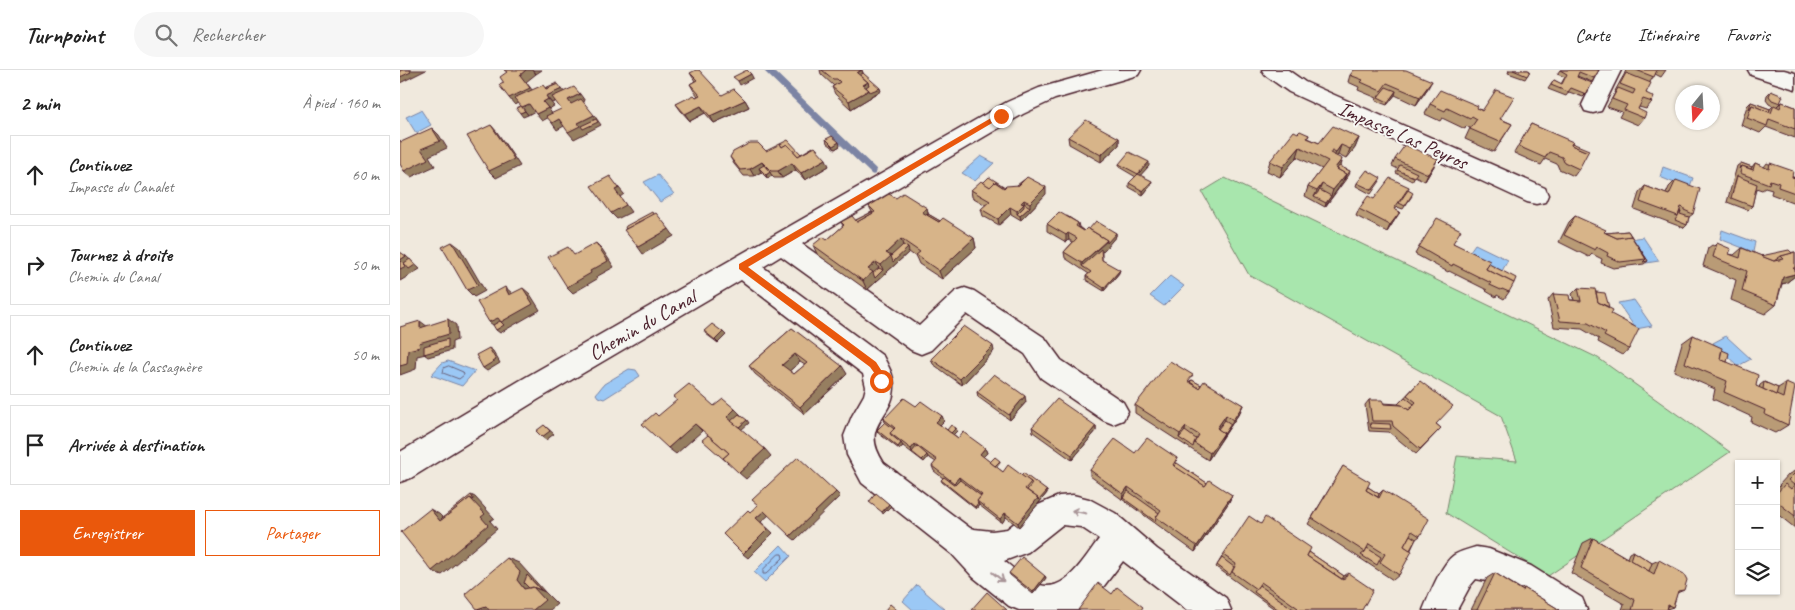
<!DOCTYPE html>
<html lang="fr">
<head>
<meta charset="utf-8">
<style>
  :root { --surface:#fff; --page:#f6f6f6; --text:#222; --muted:#767676; --line:#e0e0e0; --accent:#ea580c }
  body { margin:0; font-family:Caveat,sans-serif; background:var(--page); color:var(--text) }
  .controls { position:absolute; right:15px; bottom:15px; display:grid; overflow:hidden; border-radius:0px; box-shadow:0 1px 4px #0004 }
  .controls button { width:45px; height:45px; display:grid; place-items:center; padding:0; border:0; border-bottom:1px solid var(--line); background:var(--surface); color:var(--text); font:25px sans-serif }
  .compass { position:absolute; left:1275px; top:15px; width:45px; height:45px; border-radius:50%; background:var(--surface); box-shadow:0 1px 4px #0004; rotate:198deg }
  .stop { position:absolute; width:15px; height:15px; margin:-11px; border:4px solid #ea580c; border-radius:50%; background:#fff }
  .stop.end { background:#ea580c; border-color:#fff; box-shadow:0 1px 5px #0008 }
  .list { margin:0; padding:0; list-style:none }
  h2 { display:flex; justify-content:space-between; align-items:center; height:65px; margin:0; padding:0 20px; font-size:21px }
  h2 small { font-size:16px; font-weight:400; color:var(--muted) }
  .list li { display:grid; grid-template-columns:32px 1fr auto; gap:15px; align-items:center; box-sizing:border-box; height:80px; margin:0 10px 10px; padding:0 10px; border:1px solid var(--line); border-radius:0px }
  .list b { display:block; font-size:19px; white-space:nowrap }
  .list p { margin:0; font-size:16px; white-space:nowrap; color:var(--muted) }
  .list em { font-size:16px; font-style:normal; color:var(--muted) }
  .actions { display:flex; gap:10px; padding:15px 20px }
  .actions a { flex:1; padding:11px 0; border:1px solid var(--accent); border-radius:0px; text-align:center; font-size:18px; color:var(--accent) }
  .actions .main { background:var(--accent); color:#fff }
  .icon { flex:none; width:28px; height:28px; fill:none; stroke:currentColor; stroke-width:2; stroke-linecap:round; stroke-linejoin:round }
  .map { position:relative; flex:none; width:1395px; height:540px; overflow:hidden }
  header { display:flex; align-items:center; gap:30px; box-sizing:border-box; height:70px; padding:0 25px; background:var(--surface); border-bottom:1px solid var(--line) }
  header strong { font-size:24px }
  nav { display:flex; gap:28px; margin-inline-start:auto; font-size:18px }
  .search { width:350px; height:45px; background:var(--page); display:flex; align-items:center; gap:12px; box-sizing:border-box; padding:0 18px; border-radius:28px; color:var(--muted); font-size:19px }
  main { display:flex }
  aside { flex:1; background:var(--surface) }
  .map>svg:first-child { display:block }
</style>
</head>
<body>
<header>
<strong>Turnpoint</strong>
<div class="search"><svg class="icon" aria-label="search" viewBox="0 0 24 24"><circle cx="10" cy="10" r="6"/><path d="M15 15l6 6"/></svg>Rechercher</div>
<nav><a>Carte</a><a>Itinéraire</a><a>Favoris</a></nav>
</header>
<main>
<aside>
<h2>2 min<small>À pied · 160 m</small></h2>
<ul class="list">
<li><svg class="icon" aria-label="ahead" viewBox="0 0 24 24"><path d="M12 20V5M6 11l6-6 6 6"/></svg><div><b>Continuez</b><p>Impasse du Canalet</p></div><em>60 m</em></li>
<li><svg class="icon" aria-label="right" viewBox="0 0 24 24"><path d="M7 20v-9h11M14 6l5 5-5 5"/></svg><div><b>Tournez à droite</b><p>Chemin du Canal</p></div><em>50 m</em></li>
<li><svg class="icon" aria-label="ahead" viewBox="0 0 24 24"><path d="M12 20V5M6 11l6-6 6 6"/></svg><div><b>Continuez</b><p>Chemin de la Cassagnère</p></div><em>50 m</em></li>
<li><svg class="icon" aria-label="arrive" viewBox="0 0 24 24"><path d="M6 21V4h12l-3 4 3 4H6"/></svg><div><b>Arrivée à destination</b></div></li>
</ul>
<div class="actions"><a class="main">Enregistrer</a><a>Partager</a></div>
</aside>
<div class="map">
<svg width="1395" height="540" viewBox="0 0 1395 540">
  <rect width="100%" height="100%" fill="#f0e9dd"/>
  <filter id="ink" filterUnits="userSpaceOnUse"><feTurbulence type="fractalNoise" baseFrequency=".02" numOctaves="2"/><feDisplacementMap in="SourceGraphic" scale="10" xChannelSelector="R" yChannelSelector="G"/><feConvolveMatrix kernelMatrix="1 2 1 2 8 2 1 2 1" color-interpolation-filters="sRGB"/></filter>
  <g filter="url(#ink)">
    <path fill="#a8e6ad" stroke="#79826c" d="M825 108 1198 288 1330 382 1148 506 1046 443 1057 386 1117 391 1101 346 849 205 802 122Z"/>
    <g fill="#9bc8f5" stroke="#7b84a4">
      <path d="M21 40 31 55 16 63 6 47Z"/>
      <path d="M581 86 594 93 575 111 562 103Z"/>
      <path d="M1263 97 1293 108 1289 119 1260 107Z"/>
      <path d="M258 105 274 124 260 132 244 112Z"/>
      <path d="M1322 160 1355 172 1353 182 1320 169Z"/>
      <path d="M1243 167 1259 191 1246 193 1231 169Z"/>
      <path d="M1075 174 1108 190 1102 201 1068 184Z"/>
      <path d="M770 206 784 216 764 236 750 226Z"/>
      <path d="M1234 230 1252 256 1236 259 1218 233Z"/>
      <path d="M1326 266 1351 289 1338 296 1313 273Z"/>
      <path d="M48 291 75 301 62 316 31 305 42 293Z"/>
      <path d="M229 299 236 300 240 306 204 329 198 327 196 324 204 314Z"/>
      <path d="M381 475 391 486 365 512 354 502Z"/>
      <path d="M517 515 545 539 544 540H513L503 531Z"/>
    </g>
    <g fill="none" stroke-linecap="round" stroke-linejoin="round">
      <g stroke="#6a637c" stroke-width="1">
        <path d="M49 296 63 302 64 305 59 309 43 303 44 298Z"/>
        <path d="M379 484H382L383 488 366 504H363V500Z"/>
      </g>
      <path stroke="#7b84a4" stroke-width="7" d="M368 0 473 101"/>
      <defs>
        <g id="minor">
          <path d="M703 0H741L738 5 655 29 623 44 402 174 519 256 556 221 565 218 574 221 645 268 661 290 723 332 728 341 723 350 713 354 703 350 641 308 625 284 567 244 531 280 521 284 511 280 381 186 363 197 483 286C488 296 494 305 494 316 494 349 458 354 484 393L570 458 574 459 592 461 607 459 636 436 659 426 673 425 689 429 715 443 757 479 826 528 831 540H787L723 491 694 529 678 540H619L609 536 573 507 552 484 462 413 447 385 444 366 452 346 464 325 466 317 463 304 341 210 139 329 11 408 0 412V382L119 311 607 32 639 18ZM662 455 681 457 699 469C684 488 663 529 633 512 623 507 613 498 604 491L628 482Z"/>
          <path d="M862 0H888L905 12 1145 118 1148 125 1145 132 1136 134 1127 132 889 22 865 5Z"/>
          <path d="M1199 0H1221L1201 41 1193 43 1185 41 1182 35Z"/>
          <path d="M1348 0H1384L1395 3V19L1351 5Z"/>
          <path d="M1076 477 1089 479 1131 496 1182 528 1187 540H1141L1097 513 1076 509 1070 516 1057 540H1023C1029 526 1041 494 1054 485 1061 481 1069 479 1076 477Z"/>
        </g>
      </defs>
      <use href="#minor" stroke="#4a1f2b" stroke-width="3"/>
      <use href="#minor" fill="#f6f6f2" fill-rule="evenodd"/>
    </g>
    <g fill="#b99b76" stroke="#4a1f2b" fill-rule="evenodd">
      <path d="M420 0H462L463 3 481 21 471 26V27L451 39 435 24 432 17 434 16 421 4Z"/>
      <path d="M1109 0H1128L1130 1 1125 9 1108 3Z"/>
      <path d="M1160 0H1199L1192 12 1177 6 1186 24 1183 27 1169 22 1166 26 1148 19 1154 10 1161 14 1165 7 1157 4Z"/>
      <path d="M1226 0H1266L1261 7 1255 4 1250 12 1246 23 1252 32 1246 39 1239 37 1238 39 1244 48 1238 55 1219 47 1222 42 1207 37 1216 21H1215L1221 10 1224 5Z"/>
      <path d="M290 3 322 25 345 30 349 37 314 53 305 43 290 51 281 41 276 34 298 26 294 21 290 14 295 11Z"/>
      <path d="M950 5 1028 18 1016 35 995 25 987 35 976 31 977 28 958 20 959 17 948 12Z"/>
      <path d="M1371 21 1380 33 1377 36 1382 32 1395 37V68L1366 57 1360 63 1341 55 1347 36 1351 32 1370 39 1373 36 1369 34 1366 30 1367 25Z"/>
      <path d="M1030 34 1077 38 1112 54 1094 82 1065 69 1070 58 1066 56 1065 59 1042 48 1040 51 1025 44Z"/>
      <path d="M1131 54 1172 73 1179 99 1174 106 1159 99 1157 94 1145 89 1141 95 1114 83Z"/>
      <path d="M898 63 909 65 908 68 919 73 959 68 955 78 946 89 938 85 936 86 941 92 940 97 950 101 949 105 925 137 905 126 908 117 922 99 897 87 880 107 867 101 870 91Z"/>
      <path d="M668 67 719 68V75L701 92 669 74Z"/>
      <path d="M426 69 440 76 435 79 427 73Z"/>
      <path d="M366 81 401 84 429 96 405 110 396 100 382 108H374L372 106 367 108 361 102 354 106H344L334 94 330 87Z"/>
      <path d="M995 89 1034 96 1025 111 1015 106 1012 111 996 103 998 99 992 96Z"/>
      <path d="M1341 93 1352 97 1355 93 1364 97 1367 93 1395 108V133L1371 124 1372 120 1365 118 1362 120 1356 118 1352 136 1348 140 1327 132 1337 96Z"/>
      <path d="M719 94 749 96 740 105 751 115 743 125 729 117V113L736 107 719 97Z"/>
      <path d="M1276 110 1293 144 1289 147 1287 155 1284 158 1234 139 1239 123 1245 116 1266 124 1269 117Z"/>
      <path d="M980 111 971 124 956 116 957 113Z"/>
      <path d="M605 117 646 124 621 150 611 144 599 155 583 146 581 139 586 135 572 127 571 120Z"/>
      <path d="M1009 117 1008 120 1012 126 1003 139 997 137 998 136 995 140 1000 142 996 148 987 162 956 146 959 139 974 129Z"/>
      <path d="M495 128 527 138 528 144 540 151 574 168 576 178 542 209 519 194 516 187 509 182 467 220 417 184 413 175 427 170 443 156 441 152 456 150 472 142 469 136Z"/>
      <path d="M667 146 678 153 679 157 684 161 689 159 716 163V166L702 182V190L719 203 704 221 686 210V206L689 204 665 188 664 182 673 172 669 170 666 172 647 161V154Z"/>
      <path d="M1175 146 1206 163 1228 161 1248 191 1244 194 1213 198 1201 193 1202 189 1192 184 1189 187 1159 172 1169 152Z"/>
      <path d="M1053 173 1089 194 1109 222 1104 229 1097 225 1096 227 1086 221 1087 220 1049 201 1048 202 1015 184 1019 177Z"/>
      <path d="M1317 173 1329 184 1334 185 1342 178 1361 186 1395 182V206L1386 213 1382 214 1376 235 1365 244 1331 230 1336 210 1303 196 1308 178 1312 175 1314 176Z"/>
      <path d="M1178 218 1196 222 1211 244 1229 279 1222 285 1198 272 1199 269 1182 259 1154 257 1148 230 1153 224 1170 230H1174L1172 224Z"/>
      <path d="M392 258 447 304 405 344 355 304 349 296ZM400 292 405 295 394 304 389 301Z"/>
      <path d="M304 261 323 262 326 265 318 273 306 264Z"/>
      <path d="M1293 265 1322 280 1327 292 1356 316 1359 318 1360 315 1364 312 1378 318 1386 313 1388 355 1375 363 1351 352 1352 347 1313 329 1315 319 1274 301 1282 273Z"/>
      <path d="M594 281 562 315 533 294 531 289Z"/>
      <path d="M792 310 801 315 843 335 840 342 808 390 735 343V335Z"/>
      <path d="M1020 311 1036 354 1041 358 1016 384 989 362 969 361 965 335 969 330 983 333 998 334Z"/>
      <path d="M577 322 626 332 610 350 578 327Z"/>
      <path d="M516 336 542 346 544 351 540 355 547 360 556 358 557 361 553 364 558 368 585 378 587 383 583 387 590 392 600 393 596 397 603 402 621 405 647 421V423L619 457 606 447 602 453 579 435 576 439 542 412 541 410 543 408 534 401 532 396 536 392 528 387 524 392 503 376 499 379 478 363 477 360 485 352 484 349Z"/>
      <path d="M696 356V361L672 390 633 362 632 357Z"/>
      <path d="M735 383 777 388 776 393 807 413 832 425 829 432 795 482 690 406V400Z"/>
      <path d="M943 396 968 417 979 424 983 420 1020 466 1016 469 999 505 993 510 908 454 939 403Z"/>
      <path d="M1395 401V458L1376 443V418L1380 416 1379 415 1389 404Z"/>
      <path d="M861 454 909 482 944 506 948 503 962 540H876L816 497 823 485Z"/>
      <path d="M1193 468 1227 488 1229 483 1233 481 1252 493 1259 490 1284 520 1277 523 1273 537 1267 539V540H1222L1224 534 1171 503 1183 473Z"/>
      <path d="M609 503 645 506 646 508 633 524 610 505Z"/>
      <path d="M1095 503 1121 519 1124 518 1160 540H1071L1087 508Z"/>
    </g>
    <g fill="#967e60" stroke="#4a1f2b">
      <path d="M0 0H26L0 13Z"/>
      <path d="M126 0H142L136 4 133 0 136 4 126 12 136 25 115 35 109 28 120 5Z"/>
      <path d="M462 0 464 7 461 9 457 3Z"/>
      <path d="M351 4 353 8 340 15 338 11Z"/>
      <path d="M1032 11 1028 18 1016 35 1020 27Z"/>
      <path d="M468 12 470 19 464 18 463 15Z"/>
      <path d="M480 18 481 21 471 26V27L451 39 449 31 469 20Z"/>
      <path d="M162 19 167 26 152 33 146 26Z"/>
      <path d="M996 21 995 25 987 35 988 32Z"/>
      <path d="M180 24 185 31 183 32 176 41 168 30Z"/>
      <path d="M148 29 154 36 149 39 143 32Z"/>
      <path d="M345 30 349 37 314 53 310 46Z"/>
      <path d="M129 34 135 41 128 45 122 37Z"/>
      <path d="M301 36 305 43 290 51 285 44Z"/>
      <path d="M148 38 153 45 142 51 136 44Z"/>
      <path d="M125 41 128 45 123 47 120 43Z"/>
      <path d="M194 45 201 55 174 69 168 62 178 53Z"/>
      <path d="M159 49 164 56 157 60 152 53Z"/>
      <path d="M91 55 97 62 120 96 96 108 89 101Z"/>
      <path d="M32 58 39 65 47 78 29 86 35 96 11 107 4 101 21 79Z"/>
      <path d="M719 68V75L701 92V85Z"/>
      <path d="M959 68 955 78 946 89 950 79Z"/>
      <path d="M439 72 440 76 435 79 433 76Z"/>
      <path d="M941 75 938 85 932 92 936 82Z"/>
      <path d="M900 77 897 87 880 107 883 97Z"/>
      <path d="M426 89 429 96 405 110 401 103Z"/>
      <path d="M942 89 940 95 942 92 941 96 934 105 935 98Z"/>
      <path d="M1038 89 1034 96 1025 111 1028 104Z"/>
      <path d="M362 92 366 99 359 98 361 102 354 106 350 99Z"/>
      <path d="M749 92V96L738 108V104Z"/>
      <path d="M392 93 396 100 382 108 378 101Z"/>
      <path d="M370 102 372 106 367 108 366 105Z"/>
      <path d="M946 104 942 113 925 137 926 133 931 126 933 120Z"/>
      <path d="M752 111 751 115 743 125V121Z"/>
      <path d="M922 114 918 124 914 127 917 121Z"/>
      <path d="M646 117V124L621 150 620 146 630 137V133Z"/>
      <path d="M219 118 224 124 220 127 231 142 217 149 211 143 215 120Z"/>
      <path d="M624 130 625 137 617 144V141L621 133Z"/>
      <path d="M610 137 611 144 599 155 598 149Z"/>
      <path d="M527 138 529 147 522 142Z"/>
      <path d="M1000 142 996 148 987 162 990 155Z"/>
      <path d="M269 159 274 166 243 184 238 177Z"/>
      <path d="M668 163 669 170 666 172V165Z"/>
      <path d="M716 163V166L707 177 685 198 682 196V193Z"/>
      <path d="M574 168 576 178 542 209 539 201Z"/>
      <path d="M501 169 504 179 508 178 509 182 467 220 463 211 468 199 476 192 480 201 483 200 481 195 486 183Z"/>
      <path d="M52 172 60 178 85 221 74 227 67 220Z"/>
      <path d="M196 173 202 179 214 197 196 207 197 209 173 223 167 217 190 201Z"/>
      <path d="M6 186 20 199 0 211V190Z"/>
      <path d="M720 200 719 203 704 221V218Z"/>
      <path d="M1395 204V206L1386 213 1375 215 1383 207Z"/>
      <path d="M105 217 112 223 109 225Z"/>
      <path d="M123 218 130 224 140 240 100 263 96 260 97 258 89 252Z"/>
      <path d="M48 249 56 255 57 270 52 272V280L28 287 24 284H26L17 286 16 299 0 305V296L8 280 19 273Z"/>
      <path d="M20 251 28 257 20 258Z"/>
      <path d="M323 262 326 265 318 273 315 270Z"/>
      <path d="M593 276 594 281 562 315 560 309Z"/>
      <path d="M89 278 93 281 100 293 87 301 83 298Z"/>
      <path d="M395 284 400 292 387 303 382 295Z"/>
      <path d="M442 296 447 304 405 344 400 337Z"/>
      <path d="M625 326 626 332 610 350 609 345Z"/>
      <path d="M843 335 840 342 821 370 822 367 831 354 833 350Z"/>
      <path d="M335 339 342 346 334 354 327 347Z"/>
      <path d="M826 345 824 353 816 363 817 358Z"/>
      <path d="M542 346 544 351 538 357 536 352Z"/>
      <path d="M347 350 349 353 341 360 338 358Z"/>
      <path d="M295 354 302 361 276 384 268 378Z"/>
      <path d="M144 355 154 364 146 370 142 367Z"/>
      <path d="M696 356V361L672 390V385Z"/>
      <path d="M786 357 784 364 779 368 780 364Z"/>
      <path d="M556 358 557 361 551 367 550 364Z"/>
      <path d="M824 363 821 370 808 390 810 383Z"/>
      <path d="M501 373 503 376 499 379 498 377Z"/>
      <path d="M515 374 518 379 512 382 511 379Z"/>
      <path d="M585 378 587 383 581 389 580 384Z"/>
      <path d="M365 379 371 386 346 409 339 403Z"/>
      <path d="M527 385 528 387 524 392 522 390Z"/>
      <path d="M600 391V393L595 399 594 397Z"/>
      <path d="M559 407 561 412 556 418 554 413Z"/>
      <path d="M728 417V423L723 428 722 430 723 424Z"/>
      <path d="M647 421V423L619 457 618 453 638 428Z"/>
      <path d="M436 422 440 426 395 470 390 466Z"/>
      <path d="M71 425 75 427 94 448 90 451 97 459 42 505 32 501 40 451 30 439 39 444 47 452 70 428Z"/>
      <path d="M832 425 829 432 795 482 797 476Z"/>
      <path d="M578 433 579 435 576 439 575 437Z"/>
      <path d="M489 434 491 436 483 444 482 442Z"/>
      <path d="M364 441 369 445 361 452 373 463 348 488 343 484 356 448Z"/>
      <path d="M605 443 606 447 602 453 600 449Z"/>
      <path d="M107 488 119 493 145 522 141 520 131 509 132 522 124 519 117 510Z"/>
      <path d="M645 506 646 508 633 524V522Z"/>
      <path d="M133 517 145 522 157 534 150 540H133Z"/>
      <path d="M86 536 97 540H80L77 539Z"/>
    </g>
    <g fill="#d7b489" stroke="#4a1f2b" fill-rule="evenodd">
      <path d="M0 0H10L11 2 0 7Z"/>
      <path d="M104 0H126L120 5 130 18 109 28 99 15 104 13 100 7 107 2Z"/>
      <path d="M296 0H299L322 25 334 19 345 30 310 46 301 36 285 44 276 34 294 25 296 27 300 25 290 14 297 10 290 3Z"/>
      <path d="M347 0 351 4 338 11 333 7Z"/>
      <path d="M422 0H461L457 3 468 12 463 15 469 20 449 31 432 17 440 12 437 9H433Z"/>
      <path d="M954 0H1006L1032 11 1020 27 987 13 981 21 961 12 963 10 950 5Z"/>
      <path d="M1113 0H1128L1130 1 1127 6Z"/>
      <path d="M1160 0H1199L1194 8 1179 2 1177 7 1192 13 1186 24 1171 18 1168 22 1151 15 1154 10 1162 14 1167 4Z"/>
      <path d="M1236 0H1257L1254 7Z"/>
      <path d="M463 3 480 18 470 22 469 20 466 17 469 15 468 12 460 5Z"/>
      <path d="M1226 3 1251 13 1246 23 1254 27 1252 32 1243 29 1238 39 1246 43 1244 48 1224 40 1227 35 1212 29 1218 18 1233 24 1235 20 1220 14Z"/>
      <path d="M157 13 158 14 146 19 145 18Z"/>
      <path d="M158 14 162 19 146 26 148 29 143 32 148 38 136 44 129 34 122 37 114 28 143 15 146 19Z"/>
      <path d="M174 17 180 24 168 30 171 34 181 29 194 45 178 53 180 56 168 62 159 49 152 53 146 46 161 39 152 27Z"/>
      <path d="M986 17 996 21 988 32 978 27Z"/>
      <path d="M1040 20 1078 36 1077 38 1082 41 1096 20 1114 27 1100 49 1112 54 1100 72 1070 59 1077 49 1072 46 1070 49 1047 38 1045 41 1030 34Z"/>
      <path d="M1371 21 1383 26 1380 33 1372 30 1369 26Z"/>
      <path d="M1351 32 1370 39 1369 42 1352 35 1349 39Z"/>
      <path d="M1382 32 1395 37V59L1369 49 1367 56 1347 48 1352 35 1371 43 1374 35 1380 38Z"/>
      <path d="M121 36 125 41 120 43 116 38Z"/>
      <path d="M196 49 198 52 183 59 181 56Z"/>
      <path d="M686 50 719 68 701 85 668 67Z"/>
      <path d="M1131 54 1173 72 1171 75 1188 82 1179 99 1164 92 1162 87 1149 82 1145 88 1118 76Z"/>
      <path d="M91 55 114 89 89 101 67 66Z"/>
      <path d="M933 56 959 68 950 79 941 75 936 82 932 80 930 83 942 89 935 98 946 104 933 120 922 114 917 121 908 117 928 91 900 77 883 97 870 91 894 61 898 63 900 61 909 65 907 68 919 73Z"/>
      <path d="M32 58 40 71 21 79 28 89 4 101 0 94V70L1 72Z"/>
      <path d="M432 66 439 72 433 76 426 69Z"/>
      <path d="M388 70 401 84 413 77V78L398 86 387 74 382 77 380 74Z"/>
      <path d="M350 73H358L366 81 380 74 382 77 387 74 398 86 415 77 426 89 401 103 392 93 378 101H371L362 92 350 99 340 100 330 87 333 82Z"/>
      <path d="M1172 73 1189 80 1188 82 1171 75Z"/>
      <path d="M1005 75 1038 89 1028 104 995 89Z"/>
      <path d="M729 82 749 92 738 104 719 94Z"/>
      <path d="M1341 93 1352 97 1351 99 1342 96 1339 99Z"/>
      <path d="M1355 93 1369 99 1370 93 1393 101 1392 107 1395 108V123L1378 117 1379 113 1370 110 1369 114 1340 103 1342 96 1353 100Z"/>
      <path d="M364 95 370 102 366 105 359 98Z"/>
      <path d="M1000 95 1017 103 1014 107 997 100Z"/>
      <path d="M939 96 950 101 944 110 946 104 937 99Z"/>
      <path d="M967 100 981 108 972 120 957 113Z"/>
      <path d="M738 104 752 111 743 121 729 113Z"/>
      <path d="M210 106 219 118 215 120 226 135 211 143 191 116Z"/>
      <path d="M1337 106 1357 114 1352 136 1331 128Z"/>
      <path d="M589 107 605 117 604 118 595 112 590 117 583 113Z"/>
      <path d="M627 107 646 117 630 133 624 130 621 133 624 134 617 141 610 137 598 149 581 139 590 131 571 120 581 111 590 117 595 112 604 118 606 116 619 115Z"/>
      <path d="M990 108 1009 117 994 139 1000 142 990 155 959 139 968 126 974 129Z"/>
      <path d="M625 109 619 115H617Z"/>
      <path d="M1276 110 1300 119 1293 144 1284 140V138L1281 137 1278 146 1240 132 1245 116 1269 125Z"/>
      <path d="M920 120 931 126 926 133 914 127Z"/>
      <path d="M1008 120 1013 123 1005 136 999 133Z"/>
      <path d="M503 123 527 138 522 142 539 152 543 148 574 168 539 201 516 185 520 182 501 169 486 183 491 186 481 195 476 192 468 199 473 202 463 211 413 175 423 167 427 170 444 155 441 152 452 146 457 152 475 142 469 136 489 124 496 128Z"/>
      <path d="M624 133 630 137 620 146 617 144 624 137Z"/>
      <path d="M1280 141H1281L1280 144 1289 147 1287 155 1275 150 1278 146Z"/>
      <path d="M252 142 253 144 226 159 225 158 226 156Z"/>
      <path d="M472 142 473 143 457 152 456 150Z"/>
      <path d="M659 142 678 153 676 156 684 161 687 158 707 170 682 193 664 182 677 168 668 163 666 165 647 154Z"/>
      <path d="M256 143 269 159 238 177 224 160Z"/>
      <path d="M528 144 540 151 539 152 527 145Z"/>
      <path d="M1175 146 1206 160 1204 162 1217 168 1231 166 1246 189 1220 192 1207 186 1208 183 1197 177 1195 180 1164 165Z"/>
      <path d="M1037 148 1061 160 1053 173 1090 191 1086 199 1114 213 1109 222 1102 219 1101 220 1090 215 1091 213 1053 194 1052 196 1019 177Z"/>
      <path d="M696 151 716 163 707 173V170L689 159Z"/>
      <path d="M1228 161 1231 166 1217 168 1206 163Z"/>
      <path d="M52 172 78 215 67 220 42 177Z"/>
      <path d="M196 173 208 191 190 201 191 203 167 217 148 187 168 177 174 185Z"/>
      <path d="M1317 173 1331 179 1329 184 1340 188 1342 178 1374 191 1384 189 1381 186 1395 182V198H1393L1395 200V204L1383 207 1376 235 1342 221 1347 201 1313 187Z"/>
      <path d="M503 175 508 178 493 192 491 186Z"/>
      <path d="M1239 177 1248 191 1243 192 1246 189Z"/>
      <path d="M701 179 702 190 720 200 704 218 686 206 691 202 682 196Z"/>
      <path d="M1389 180 1392 183 1381 186 1374 191 1361 186Z"/>
      <path d="M0 182 6 186 0 190 6 196 0 199Z"/>
      <path d="M10 189 15 195 9 199 4 193Z"/>
      <path d="M1089 194 1116 208 1114 213 1086 199Z"/>
      <path d="M479 198 483 200 475 208 473 203Z"/>
      <path d="M105 217 109 225 123 218 133 234 101 252 98 248 89 252 77 232Z"/>
      <path d="M1178 218 1195 219 1198 232 1213 240 1211 244 1239 259 1229 279 1204 266 1206 263 1188 253 1160 251 1153 224 1169 225 1170 230 1181 231Z"/>
      <path d="M1196 222 1205 223 1209 237 1198 232Z"/>
      <path d="M48 249 49 264 19 273 20 277 8 280 7 294 0 296V257L20 251V258Z"/>
      <path d="M100 251 104 255 96 260 93 255Z"/>
      <path d="M312 254 323 262 315 270 304 261Z"/>
      <path d="M564 256 593 276 560 309 531 289Z"/>
      <path d="M392 258 442 296 400 337 349 296ZM395 284 407 293 394 304 382 295Z"/>
      <path d="M1293 265 1322 278 1320 289 1358 305 1356 316 1383 328 1386 313 1395 317 1388 355 1364 344 1365 340 1324 322 1327 311 1285 293Z"/>
      <path d="M48 269V277L24 284V276Z"/>
      <path d="M89 278 96 290 83 298 76 285Z"/>
      <path d="M1322 280 1329 283 1327 292 1320 289Z"/>
      <path d="M770 291 793 305 788 311 799 318 804 311 843 335 833 350 826 345 817 358 824 363 810 383 794 373 799 365 786 357 780 364 735 335Z"/>
      <path d="M594 304 625 326 609 345 577 322Z"/>
      <path d="M792 310 801 315 799 318 790 312Z"/>
      <path d="M1020 311 1053 336 1036 354 1041 358 1020 379 993 356 992 351H972L969 330H982L984 334 1002 335 1009 340 1016 332 1007 325Z"/>
      <path d="M1364 312 1378 318 1376 325 1363 319Z"/>
      <path d="M289 314 314 336 323 329 335 339 327 347 365 379 339 403 323 388 329 383 295 354 268 378 242 354 255 343 258 346 277 330 273 327Z"/>
      <path d="M1005 327 1014 334 1009 340 1002 335 998 334Z"/>
      <path d="M504 328 516 336 521 331 542 346 536 352 558 368 563 362 585 378 580 384 603 402 608 395 631 412 625 419 638 428 618 453 605 443 600 449 577 431 582 425 559 407 554 413 532 396 537 390 515 374 511 379 490 363 495 358 484 349Z"/>
      <path d="M657 329 696 356 672 385 632 357Z"/>
      <path d="M339 344 347 350 339 357 331 351Z"/>
      <path d="M825 350 831 354 822 367 824 363 818 359Z"/>
      <path d="M485 352 494 359 490 363 491 365 501 373 498 377 477 360Z"/>
      <path d="M970 353 990 354 991 359 971 358Z"/>
      <path d="M144 355 150 361 142 367 136 361Z"/>
      <path d="M551 355 556 358 551 363 547 360Z"/>
      <path d="M785 361 796 369 794 373 793 377 779 368Z"/>
      <path d="M308 365 329 383 323 388 328 393 302 370Z"/>
      <path d="M747 368 777 388 773 395 805 416 809 410 832 425 797 476 756 447 761 440 728 417 723 424 690 400 715 369 735 383Z"/>
      <path d="M517 376 527 385 522 390 512 382Z"/>
      <path d="M398 387 436 422 390 466 364 441 356 448 368 459 343 484 323 464 348 440 350 442 358 435 352 430Z"/>
      <path d="M595 387 600 391 595 396 590 392Z"/>
      <path d="M777 393 807 413 805 416 774 396Z"/>
      <path d="M943 396 970 412 966 420 979 428 983 420 1029 449 1020 466 1012 461 1004 476 1012 481 999 505 980 492 985 484 969 474 965 482 912 448Z"/>
      <path d="M623 403 647 421 639 430 638 428 627 420 632 414 631 412 621 405Z"/>
      <path d="M1395 403V446L1376 431V424L1385 414 1391 419 1394 415 1388 410Z"/>
      <path d="M544 407 555 415 560 410 581 426 577 431 578 433 575 437 541 410Z"/>
      <path d="M968 417 979 424 978 427 966 420Z"/>
      <path d="M728 421 759 443 756 447 755 451 723 428Z"/>
      <path d="M476 423 489 434 482 442 469 432Z"/>
      <path d="M71 425 74 430 70 428 42 450 41 449Z"/>
      <path d="M70 428 85 444 81 447 88 455 32 501 1 462 30 439 40 451Z"/>
      <path d="M849 446 861 454 865 447 911 478 907 486 943 510 948 503 973 520 962 540H896L898 538 861 512 856 519 832 502 836 494 823 485Z"/>
      <path d="M1010 465 1016 469 1010 480 1004 476Z"/>
      <path d="M1193 468 1254 504 1259 490 1284 504 1287 510 1284 520 1278 521 1273 537 1268 535 1267 540H1232L1235 530 1181 498Z"/>
      <path d="M967 478 981 487 977 495 961 485 965 482Z"/>
      <path d="M1233 481 1252 493 1249 501 1230 490Z"/>
      <path d="M909 482 944 506 942 509 907 486Z"/>
      <path d="M622 487 645 506 633 522 609 503Z"/>
      <path d="M107 488 120 502 117 510 124 519 133 517 145 530 133 540H89L86 536 77 539 65 524Z"/>
      <path d="M822 488 834 497 830 505 817 495Z"/>
      <path d="M1095 503 1123 521 1124 518 1160 540H1077Z"/>
      <path d="M127 505 141 520 133 517 129 518 124 513Z"/>
      <path d="M698 513 712 524 717 517 743 537 741 540H678Z"/>
      <path d="M859 515 895 540H879L854 522Z"/>
      <path d="M587 522 607 540H571Z"/>
      <path d="M490 534 497 540H485Z"/>
    </g>
    <defs><path id="oneway-shaft" d="M-6 0H5M1.5-3L5.5 0L1.5 3" fill="none" stroke-width="1.6" stroke-linecap="round" stroke-linejoin="round" transform="scale(1.25)"/></defs>
    <g stroke="#a99598">
      <use href="#oneway-shaft" transform="translate(679 442) rotate(-169)"/>
      <use href="#oneway-shaft" transform="translate(598 507) rotate(38)"/>
    </g>
  </g>
  <path fill="#ea580c" d="M598 44 604 46 348 197 476 292 483 303 484 314H478L475 304 470 297 339 199V194Z"/>
  <g text-anchor="middle" dominant-baseline="central" stroke-width="4" stroke-linejoin="round" paint-order="stroke">
    <g font-size="21" fill="#4a1f2b" stroke="#f6f6f2">
      <text transform="translate(1003 65) rotate(24)">Impasse Las Peyros</text>
      <text transform="translate(242 255) rotate(-30)">Chemin du Canal</text>
    </g>
  </g>
</svg>
<div class="controls">
<button>+</button>
<button>−</button>
<button><svg class="icon" aria-label="layers" viewBox="0 0 24 24"><path d="M12 4l9 5-9 5-9-5zM3 14l9 5 9-5"/></svg></button>
</div>
<svg class="compass" viewBox="-18 -18 36 36"><path d="M0-13l5 13h-10z" fill="#e53935"/><path d="M0 13l5-13h-10z" fill="#767676"/></svg>
<div class="stop" style="left:481px;top:311px"></div>
<div class="stop end" style="left:601px;top:46px"></div>
</div>
</main>
</body>
</html>
